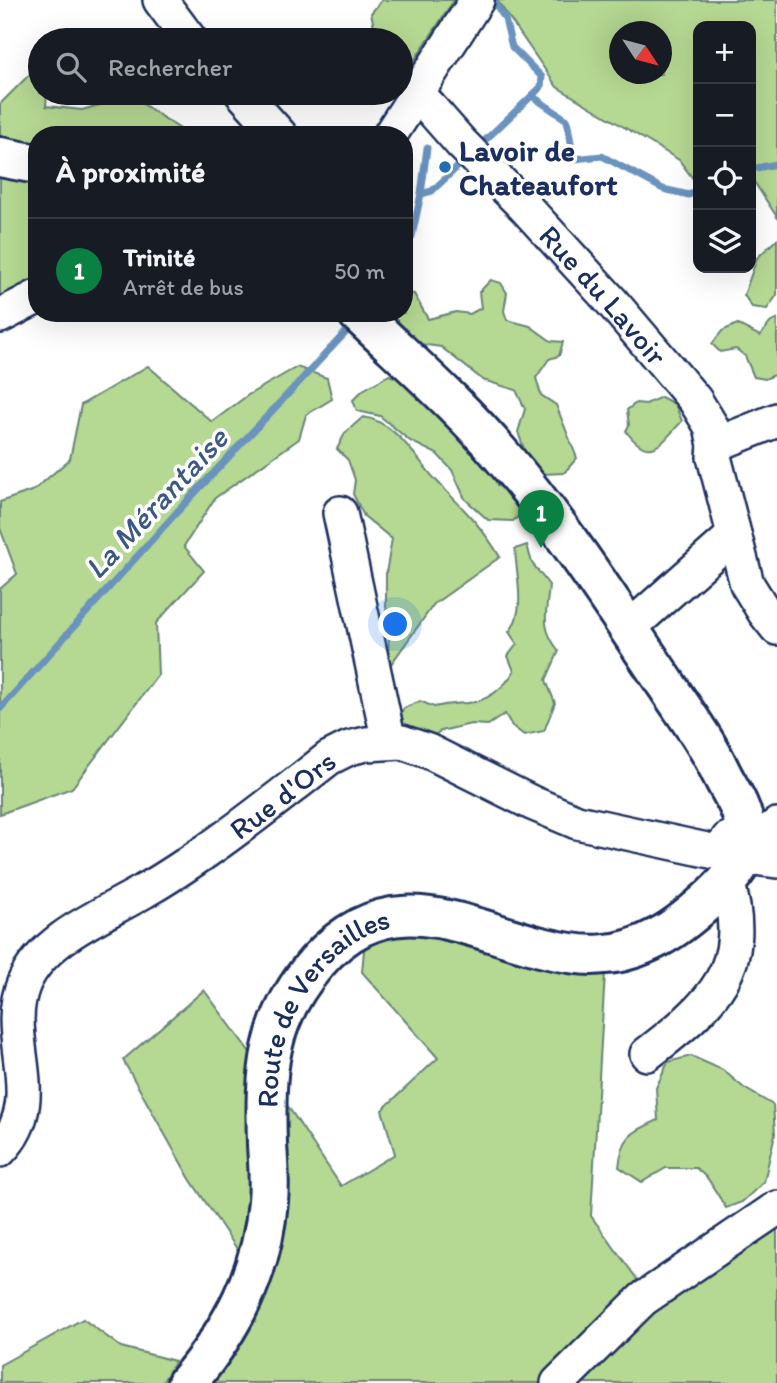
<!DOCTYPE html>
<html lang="fr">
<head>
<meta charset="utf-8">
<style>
  :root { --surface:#171b24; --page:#20242c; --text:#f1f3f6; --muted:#9ea1a6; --line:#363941; --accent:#0b8043 }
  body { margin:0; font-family:Itim,sans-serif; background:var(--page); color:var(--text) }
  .controls { position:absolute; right:21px; top:21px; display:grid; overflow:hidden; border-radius:14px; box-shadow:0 7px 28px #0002 }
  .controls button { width:63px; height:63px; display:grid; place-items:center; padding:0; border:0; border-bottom:2px solid var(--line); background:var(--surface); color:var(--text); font:35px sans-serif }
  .compass { position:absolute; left:609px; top:21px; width:63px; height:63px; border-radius:50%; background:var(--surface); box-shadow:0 7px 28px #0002; rotate:126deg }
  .you { position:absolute; left:396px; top:625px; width:24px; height:24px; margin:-18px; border:5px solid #fff; border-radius:50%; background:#1a73e8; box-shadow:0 0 0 10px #1a73e833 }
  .badge { display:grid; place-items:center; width:46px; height:46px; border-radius:50%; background:var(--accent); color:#fff; font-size:23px; font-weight:700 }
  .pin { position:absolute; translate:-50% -58px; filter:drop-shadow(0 2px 4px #0008) }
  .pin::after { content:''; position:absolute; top:37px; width:24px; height:21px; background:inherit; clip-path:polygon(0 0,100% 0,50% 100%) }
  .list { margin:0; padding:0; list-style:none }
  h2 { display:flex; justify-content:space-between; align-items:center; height:91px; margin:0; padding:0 28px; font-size:30px }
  h2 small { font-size:23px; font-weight:400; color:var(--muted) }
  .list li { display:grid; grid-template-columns:46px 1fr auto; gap:21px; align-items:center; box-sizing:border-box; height:105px; padding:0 28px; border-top:2px solid var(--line) }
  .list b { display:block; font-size:26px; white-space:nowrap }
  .list p { margin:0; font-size:23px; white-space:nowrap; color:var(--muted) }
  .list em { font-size:23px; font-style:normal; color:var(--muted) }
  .icon { flex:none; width:38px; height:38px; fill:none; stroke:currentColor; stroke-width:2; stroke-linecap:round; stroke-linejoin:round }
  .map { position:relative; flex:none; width:777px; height:1383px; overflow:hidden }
  .search { position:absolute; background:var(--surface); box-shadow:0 7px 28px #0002; left:28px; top:28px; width:385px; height:77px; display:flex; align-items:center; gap:18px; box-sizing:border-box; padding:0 24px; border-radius:38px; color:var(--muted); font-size:26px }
  .panel { position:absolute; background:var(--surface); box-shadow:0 7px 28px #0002; left:28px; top:126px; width:385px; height:196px; border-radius:28px }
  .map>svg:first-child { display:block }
</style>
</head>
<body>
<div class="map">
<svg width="777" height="1383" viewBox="0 0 777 1383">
  <rect width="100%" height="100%" fill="#fff"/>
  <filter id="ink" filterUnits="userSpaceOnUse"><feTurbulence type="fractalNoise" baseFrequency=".0143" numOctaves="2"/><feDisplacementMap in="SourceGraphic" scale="14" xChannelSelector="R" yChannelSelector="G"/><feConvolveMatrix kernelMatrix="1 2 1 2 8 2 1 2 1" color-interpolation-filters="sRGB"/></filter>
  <g filter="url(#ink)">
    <g fill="#b5d892" stroke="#688478" stroke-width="2" fill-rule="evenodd">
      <path d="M382 0H454L408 70 401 65V40H380L375 31 371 13Z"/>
      <path d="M497 0H777V217L751 177V26H698L697 184 679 160 557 87ZM620 32H662V74H620Z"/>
      <path d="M31 73 40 78V93H47L46 106 82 110 131 96 189 135H37V287L0 305V104Z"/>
      <path d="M777 239V295L767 309 752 307 744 295 757 258Z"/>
      <path d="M491 280 501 283 507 293 504 311 507 320 530 326 551 341 563 342 559 356 549 359 536 378 541 395 556 405 577 458 564 473 543 474 528 460 518 432 525 409 516 390 483 380 441 347 420 344 379 313H404V292L414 294 428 319 456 312 470 314 481 308 479 292Z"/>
      <path d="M777 319V374L765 379 754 377 745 356 736 349 720 352 712 344 722 331 737 324 760 336 770 323Z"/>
      <path d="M148 366 212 422 248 395 297 367 327 378 332 399 306 415 299 439 215 498 184 546 204 571 156 623 158 675 72 788 0 814V589L17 574 0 528V502L34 490 70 459 81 405Z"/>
      <path d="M389 375 424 388V404L495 468 497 486 515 490 529 507 513 521 488 520 465 499 452 470 437 454 410 441 380 416 357 411 353 400 363 390Z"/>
      <path d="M661 397 675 404 682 421C661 444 650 464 626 431L629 425 627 410 636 403 646 404Z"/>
      <path d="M363 417C394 421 415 456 433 477 459 505 480 523 500 557L434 604 391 664 388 658 389 633 386 606V573L392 539 364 516 353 494 355 480 348 460 337 449 345 433Z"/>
      <path d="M527 545 532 563 549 585C547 614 539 626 559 651L546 680 555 703 544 731 524 735 512 726 505 714 488 725 471 724 441 731 421 743 406 741 401 713 404 708 420 701 434 707C449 703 454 704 468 703 487 702 506 686 514 671L508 656 517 644 509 632C527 610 516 575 515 549Z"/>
      <path d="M434 931 605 973 591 1216 637 1279 622 1303 542 1383H207L283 1099 341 1186 395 1154 382 1110 438 1058 362 972 365 939Z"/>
      <path d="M204 990 258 1063 252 1225 243 1258 190 1179 123 1060Z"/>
      <path d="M691 1056 723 1070 744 1088 773 1105 775 1134 764 1182 742 1202 726 1208 708 1179 696 1168H666L642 1182 619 1167C622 1136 631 1133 658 1120L656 1088 668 1062Z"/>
      <path d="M777 1223V1383H577L621 1338 693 1279Z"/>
      <path d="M83 1319 121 1347 175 1361 162 1383H0V1365Z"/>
    </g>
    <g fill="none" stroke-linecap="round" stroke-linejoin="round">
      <g stroke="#6a93bd" stroke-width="7">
        <path d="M532 96 567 120 574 159 602 156 663 189 689 195 698 190"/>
        <path d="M477 148 541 87 542 77 512 47 505 19 493 0"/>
        <path d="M751 169 777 164"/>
        <path d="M421 194 427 148"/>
        <path d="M404 250 412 236 421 194 432 191 466 159"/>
        <path d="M0 709 176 513 348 330"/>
      </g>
      <defs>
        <g id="minor">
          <path d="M160 0 190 40"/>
          <path d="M242 93 280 135"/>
          <path id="s1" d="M417 93 461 143 524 206 612 302 695 400 711 426 715 445 714 457 747 584 765 613 777 628"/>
          <path d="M390 135 477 0"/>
          <path d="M0 316 37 297"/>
          <path d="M715 445 777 420"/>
          <path d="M340 513 389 742"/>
          <path d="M628 629 734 535"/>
          <path d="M728 839 761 837 777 825"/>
          <path d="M647 1054C712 1004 753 969 727 881"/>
          <path id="s2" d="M0 1150C50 1099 0 1039 24 983 44 937 104 915 144 891 164 880 183 867 202 854 246 824 288 790 329 758L349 748 366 744 402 742 428 751 532 803 577 822 725 854 777 861"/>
          <path d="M558 1383 643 1299 777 1208"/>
        </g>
        <g id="major">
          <path d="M0 157 37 164"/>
          <path id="s3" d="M187 1383C233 1328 262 1273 268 1201 270 1182 268 1163 267 1144 265 1071 266 1021 317 962 388 882 457 925 541 947 561 952 584 957 605 954 623 953 644 945 659 937 682 925 732 883 742 860 746 851 746 839 745 828 743 812 735 798 727 784 720 772 715 759 708 748 696 727 681 707 668 687 615 609 564 528 502 456 459 405 407 360 358 313"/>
        </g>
      </defs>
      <use href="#minor" stroke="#1b2f5e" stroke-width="38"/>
      <use href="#major" stroke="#1b2f5e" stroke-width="44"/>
      <use href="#minor" stroke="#fff" stroke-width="33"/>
      <use href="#major" stroke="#fff" stroke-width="38"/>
    </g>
  </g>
  <circle fill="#1f6fb2" stroke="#fff" stroke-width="2.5" cx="445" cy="167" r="7"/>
  <g text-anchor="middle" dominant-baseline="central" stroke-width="7" stroke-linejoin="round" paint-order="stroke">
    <g font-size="30" font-weight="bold" fill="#1b2f5e" stroke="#fff" text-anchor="start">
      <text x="459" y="150">Lavoir de<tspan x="459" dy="34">Chateaufort</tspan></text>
    </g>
    <g font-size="30" fill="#1b2f5e" stroke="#fff">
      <text stroke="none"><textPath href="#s1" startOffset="275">Rue du Lavoir</textPath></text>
      <text stroke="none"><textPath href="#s2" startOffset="497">Rue d'Ors</textPath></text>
      <text stroke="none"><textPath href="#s3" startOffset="418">Route de Versailles</textPath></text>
    </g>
    <g font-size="32" font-style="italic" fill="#3c5986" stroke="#fff">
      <text transform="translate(156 503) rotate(-47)">La Mérantaise</text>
    </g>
  </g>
</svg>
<div class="controls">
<button>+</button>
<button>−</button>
<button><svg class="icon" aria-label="locate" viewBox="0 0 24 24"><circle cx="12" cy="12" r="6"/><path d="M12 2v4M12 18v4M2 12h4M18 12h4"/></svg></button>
<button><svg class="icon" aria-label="layers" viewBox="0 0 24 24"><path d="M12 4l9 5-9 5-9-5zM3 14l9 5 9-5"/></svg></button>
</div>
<svg class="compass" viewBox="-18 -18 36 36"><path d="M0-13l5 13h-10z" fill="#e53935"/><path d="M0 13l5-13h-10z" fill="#9ea1a6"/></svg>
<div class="you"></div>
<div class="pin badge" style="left:541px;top:548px">1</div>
<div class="search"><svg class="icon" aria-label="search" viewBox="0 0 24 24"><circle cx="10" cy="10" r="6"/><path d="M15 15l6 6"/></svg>Rechercher</div>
<section class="panel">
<h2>À proximité<small></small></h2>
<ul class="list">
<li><span class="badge">1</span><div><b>Trinité</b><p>Arrêt de bus</p></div><em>50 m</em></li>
</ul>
</section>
</div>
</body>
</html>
